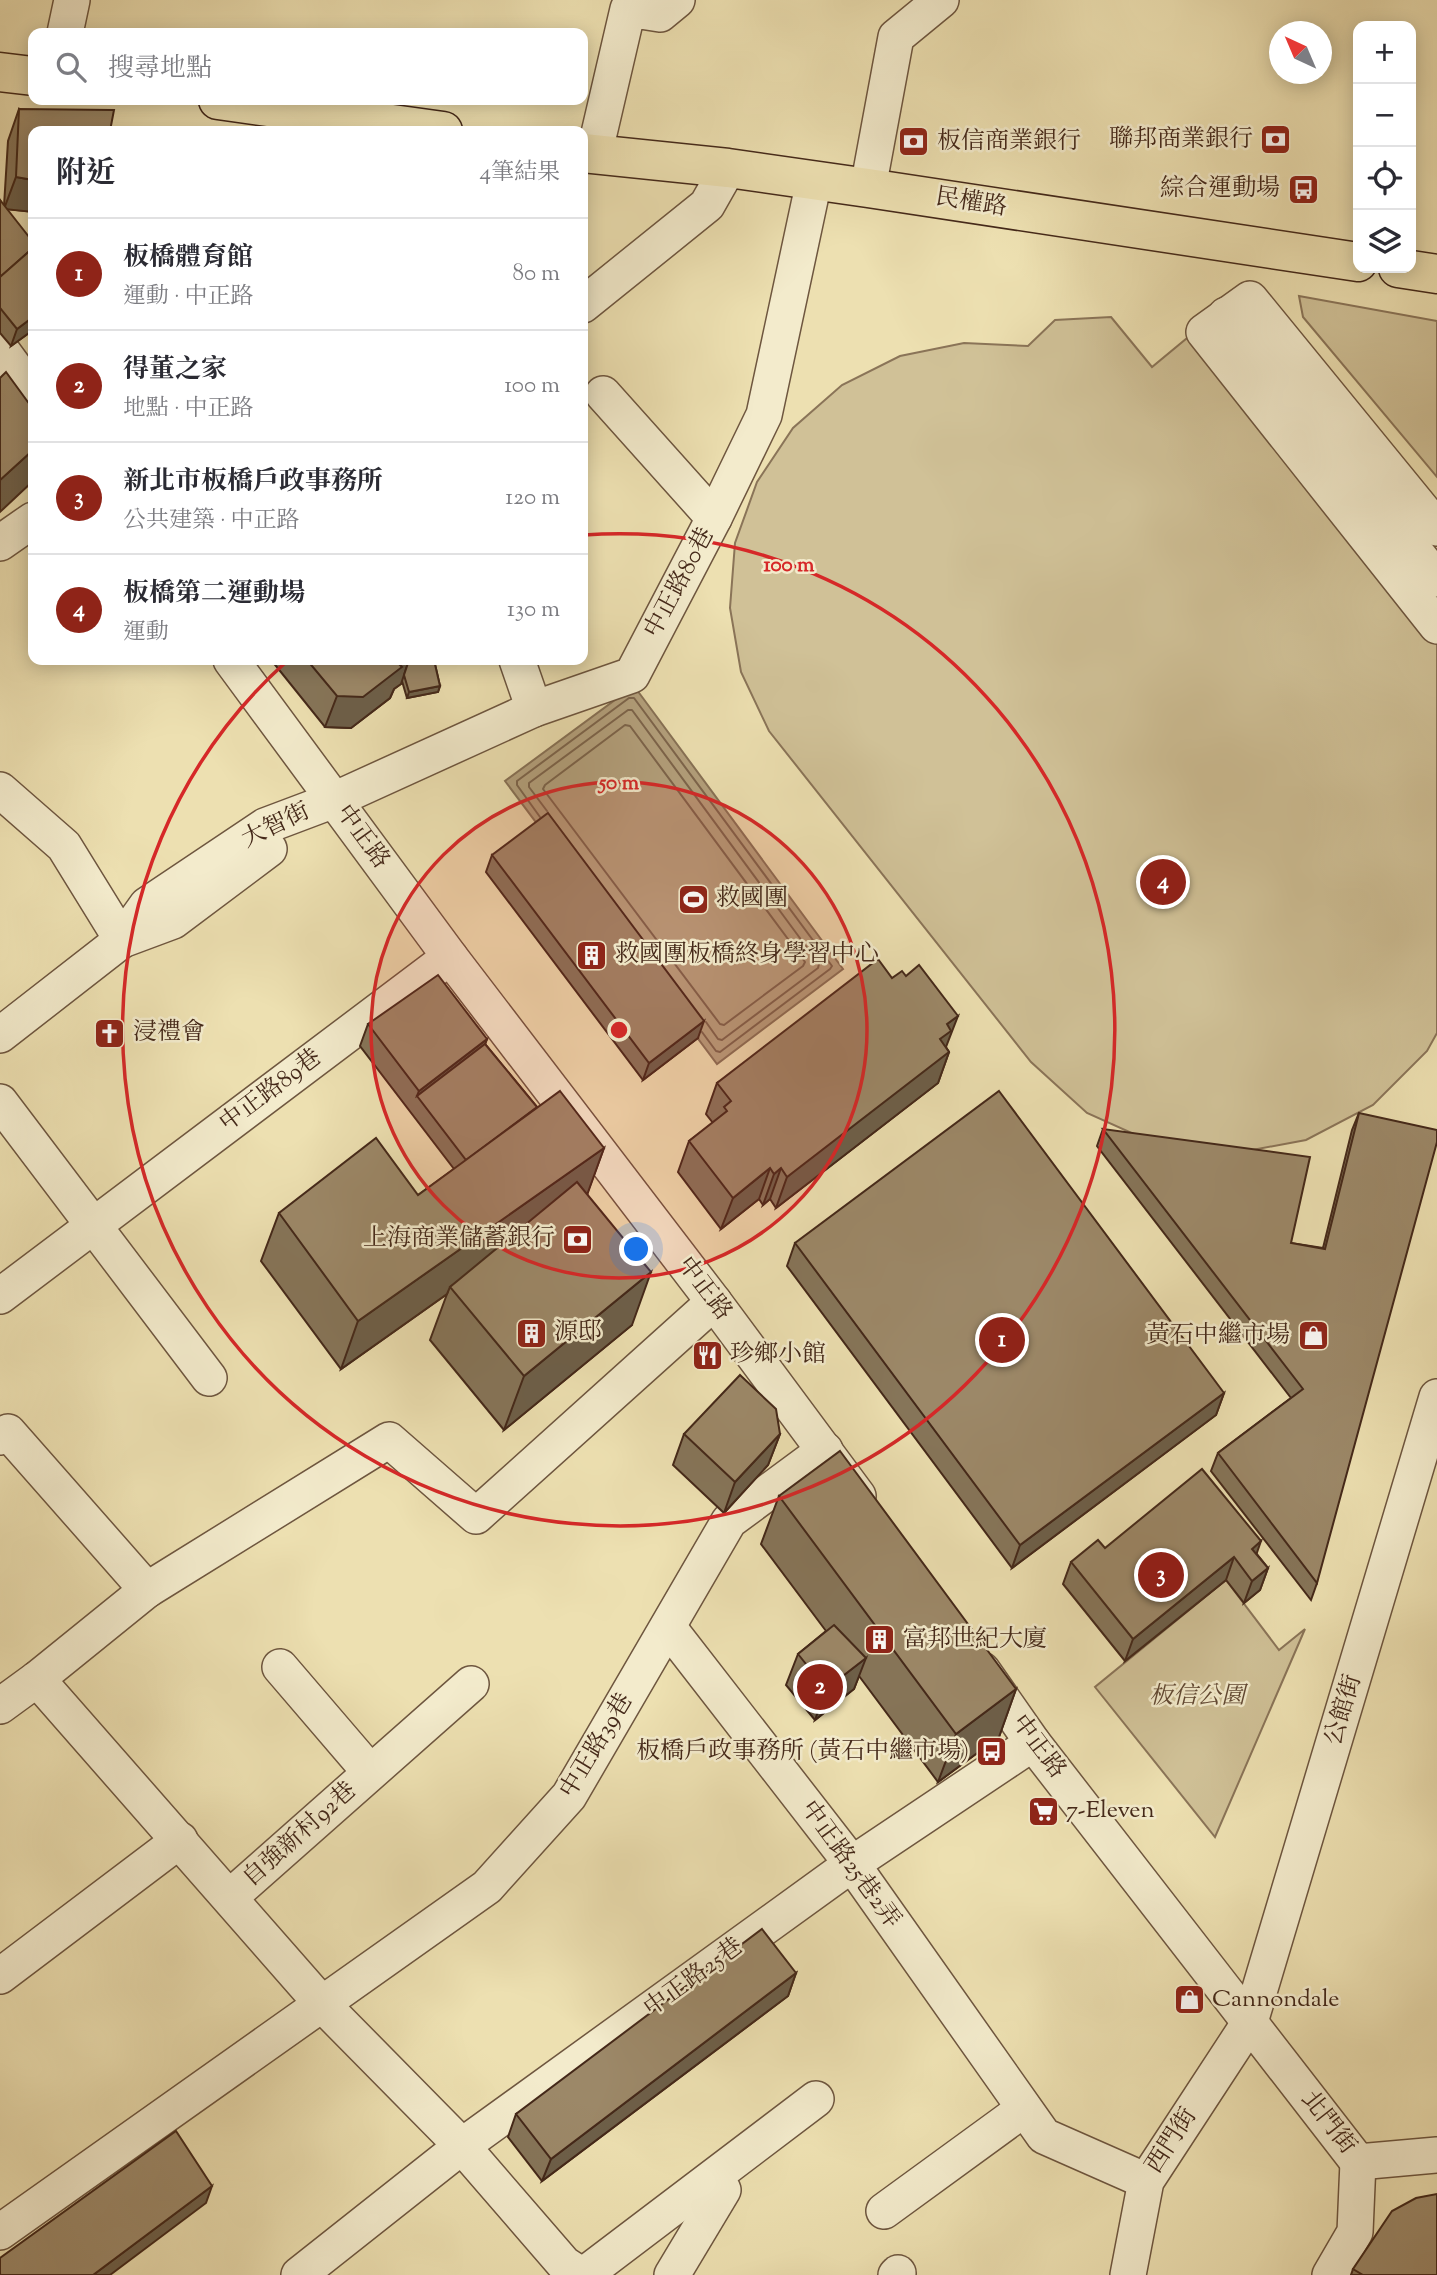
<!DOCTYPE html>
<html lang="zh-TW">
<head>
<meta charset="utf-8">
<style>
  :root { --surface:#fff; --page:#f7f7f7; --text:#2b2b33; --muted:#7c7c81; --line:#e1e1e2; --accent:#8f2418 }
  body { margin:0; font-family:"Sorts Mill Goudy","Noto Serif TC",serif; background:var(--page); color:var(--text) }
  .controls { position:absolute; right:21px; top:21px; display:grid; overflow:hidden; border-radius:14px; box-shadow:0 4px 18px #0003 }
  .controls button { width:63px; height:63px; display:grid; place-items:center; padding:0; border:0; border-bottom:2px solid var(--line); background:var(--surface); color:var(--text); font:35px sans-serif }
  .compass { position:absolute; left:1269px; top:21px; width:63px; height:63px; border-radius:50%; background:var(--surface); box-shadow:0 4px 18px #0003; rotate:316deg }
  .you { position:absolute; left:637px; top:1250px; width:24px; height:24px; margin:-18px; border:5px solid #fff; border-radius:50%; background:#1a73e8; box-shadow:0 0 0 10px #1a73e833 }
  .badge { display:grid; place-items:center; width:46px; height:46px; border-radius:50%; background:var(--accent); color:#fff; font-size:23px; font-weight:700 }
  .pin { position:absolute; translate:-50% -50%; border:4px solid #fff; box-shadow:0 2px 7px #0006 }
  .list { margin:0; padding:0; list-style:none }
  h2 { display:flex; justify-content:space-between; align-items:center; height:91px; margin:0; padding:0 28px; font-size:30px }
  h2 small { font-size:23px; font-weight:400; color:var(--muted) }
  .list li { display:grid; grid-template-columns:46px 1fr auto; gap:21px; align-items:center; box-sizing:border-box; height:112px; padding:0 28px; border-top:2px solid var(--line) }
  .list b { display:block; font-size:26px; white-space:nowrap }
  .list p { margin:0; font-size:23px; white-space:nowrap; color:var(--muted) }
  .list em { font-size:23px; font-style:normal; color:var(--muted) }
  .icon { flex:none; width:38px; height:38px; fill:none; stroke:currentColor; stroke-width:2; stroke-linecap:round; stroke-linejoin:round }
  .map { position:relative; flex:none; width:1437px; height:2275px; overflow:hidden }
  .search { position:absolute; background:var(--surface); box-shadow:0 4px 18px #0003; left:28px; top:28px; width:560px; height:77px; display:flex; align-items:center; gap:18px; box-sizing:border-box; padding:0 24px; border-radius:14px; color:var(--muted); font-size:26px }
  .panel { position:absolute; background:var(--surface); box-shadow:0 4px 18px #0003; left:28px; top:126px; width:560px; height:539px; border-radius:14px }
  .map>svg:first-child { display:block }
</style>
</head>
<body>
<div class="map">
<svg width="1437" height="2275" viewBox="0 0 1437 2275">
  <rect width="100%" height="100%" fill="#ede0b1"/>
  <filter id="stains"><feTurbulence type="fractalNoise" baseFrequency=".00286" numOctaves="4"/><feColorMatrix values="0 0 0 0 .2 0 0 0 0 .09 0 0 0 0 .02 0 0 0 .5 -.17"/></filter>
  <radialGradient id="worn" r=".72"><stop offset=".6" stop-color="#630" stop-opacity="0"/><stop offset="1" stop-color="#630" stop-opacity=".3"/></radialGradient>
  <g fill="#d0c197" stroke="#8a7458" stroke-width="2">
    <path d="M1299 296 1437 321V477L1303 317Z"/>
    <path d="M1111 317 1152 367 1192 334 1437 640V1033L1427 1051 1373 1105 1306 1140 1231 1154 1156 1144 1087 1113 1031 1062 769 731 741 672 730 608 735 543 757 482 793 428 842 385 900 356 964 343 1028 346 1055 320Z"/>
    <path d="M1226 1580 1279 1650 1305 1629 1215 1837 1095 1687Z"/>
  </g>
  <path fill="#b4a17d" stroke="#877155" stroke-width="2" d="M634 686 843 969 717 1064 505 781Z"/>
  <g fill="none" stroke-linecap="round" stroke-linejoin="round">
    <g stroke="#7c644b" stroke-width="2">
      <path d="M625 725 630 726 805 962 803 966 724 1025 720 1024 543 789 545 785Z"/>
      <path d="M547 811 529 787V783L628 710H632L819 964 818 968 722 1040 718 1039 706 1022"/>
      <path d="M540 817 517 785V781L629 698H634L832 966 830 969 720 1052 716 1051 702 1032"/>
    </g>
    <defs>
      <g id="minor">
        <path d="M65 33 72 0"/>
        <path d="M594 155 628 9 660 14 677 0"/>
        <path d="M868 188 896 37 941 0"/>
        <path d="M583 305 707 205 728 168"/>
        <path d="M1226 315 1437 579"/>
        <path d="M0 348 33 393"/>
        <path d="M603 394 714 518"/>
        <path d="M1437 528 1250 299 1204 332 1437 626"/>
        <path d="M0 543 33 520"/>
        <path d="M231 660 450 957 714 1302 858 1496"/>
        <path d="M517 660 534 709"/>
        <path d="M0 790 64 846 122 940"/>
        <path d="M122 940 147 905 265 826 334 800 534 709 632 675 714 518 764 415 814 181"/>
        <path d="M0 1035 122 940 173 921 269 849"/>
        <path d="M0 1102 209 1378"/>
        <path d="M0 1296 450 957"/>
        <path d="M0 1437 8 1432 147 1590"/>
        <path d="M668 1627 852 1864 1044 2136 1146 2181"/>
        <path d="M280 1667 370 1772"/>
        <path d="M982 1670 1033 1743 1358 2162"/>
        <path d="M37 1679 322 2004 462 2146 564 2264 581 2275"/>
        <path d="M0 1706 37 1679 147 1590 389 1440 476 1516 714 1302"/>
        <path d="M230 1897 471 1684"/>
        <path d="M0 1976 180 1840"/>
        <path d="M1358 2162 1437 2155"/>
        <path d="M884 2211 1024 2109"/>
        <path d="M0 2232 487 1887 569 1796 729 1521 825 1450"/>
        <path d="M299 2275 462 2146 852 1864 1033 1743"/>
        <path d="M584 2275 816 2099"/>
        <path d="M672 2275 723 2190"/>
        <path d="M896 2275 898 2273"/>
        <path d="M1128 2275 1146 2181 1250 2022 1437 1397"/>
        <path d="M1330 2275 1355 2232 1358 2162"/>
      </g>
      <g id="major">
        <path d="M0 72 33 76"/>
        <path d="M218 100 443 131"/>
        <path d="M583 153 728 168 868 188 1358 262"/>
        <path d="M1398 268 1437 274"/>
      </g>
    </defs>
    <use href="#minor" stroke="#6e563f" stroke-width="38"/>
    <use href="#major" stroke="#442819" stroke-width="41"/>
    <use href="#minor" stroke="#f3ebcc" stroke-width="35"/>
    <use href="#major" stroke="#ede0b1" stroke-width="38"/>
  </g>
  <g fill="#867559" stroke="#442819" stroke-width="2">
    <path d="M19 109 33 131V212L7 209 33 330 11 346 0 333V200L4 206 8 141Z"/>
    <path d="M273 660H434L440 686 438 692 407 698 402 681 401 684 394 689 390 698 351 728 325 727 272 661Z"/>
    <path d="M492 855 698 1038 643 1080 486 872Z"/>
    <path d="M892 978 949 1052 938 1083 776 1208 770 1199 763 1205 759 1199 721 1229 678 1172 689 1141 713 1123 706 1114 717 1083Z"/>
    <path d="M368 1024 487 1039 485 1044 537 1107 604 1148 587 1194 632 1325 504 1430 430 1340 447 1294 341 1369 261 1261 279 1213 418 1195 454 1169 360 1046Z"/>
    <path d="M1359 1113 1317 1583 1311 1600 1211 1471 1218 1453 1291 1398 1097 1146 1103 1129 1291 1243 1323 1248 1352 1130Z"/>
    <path d="M795 1243 1224 1393 1216 1415 1012 1568 787 1266Z"/>
    <path d="M684 1434H780L768 1465 724 1513 673 1465Z"/>
    <path d="M779 1496 1016 1689 999 1737 938 1782 859 1676 854 1689 815 1720 786 1685 798 1654 826 1631 761 1544Z"/>
    <path d="M1105 1548 1256 1553 1268 1568 1260 1590 1244 1603 1226 1580 1125 1661 1063 1584 1071 1562Z"/>
    <path d="M796 1973 788 1996 542 2181 508 2137 516 2114Z"/>
    <path d="M1353 2269 1437 2275H1351Z"/>
  </g>
  <g fill="#6d5f49" stroke="#442819" stroke-width="2">
    <path d="M16 177 33 180V212L4 209Z"/>
    <path d="M33 317V330L11 346 17 329Z"/>
    <path d="M33 450V481L0 512V480Z"/>
    <path d="M402 660H409L401 684 394 689 390 698 351 728 325 727 337 696Z"/>
    <path d="M440 686 438 692 407 698 409 692Z"/>
    <path d="M958 1016 946 1047 949 1052 938 1083 776 1208 787 1177 940 1039 947 1024Z"/>
    <path d="M704 1021 698 1038 643 1080 649 1063Z"/>
    <path d="M487 1039 479 1061 417 1096 419 1091Z"/>
    <path d="M604 1148 587 1195 450 1287 447 1294 341 1369 358 1321Z"/>
    <path d="M770 1168 759 1199 721 1229 733 1198Z"/>
    <path d="M781 1168 770 1199 763 1205 774 1174Z"/>
    <path d="M651 1272 632 1325 504 1430 524 1376Z"/>
    <path d="M1224 1393 1216 1415 1012 1568 1020 1545Z"/>
    <path d="M780 1434 768 1465 724 1513 735 1482Z"/>
    <path d="M1261 1541 1253 1564 1252 1549Z"/>
    <path d="M1234 1557 1226 1580 1125 1661 1133 1639Z"/>
    <path d="M1268 1568 1260 1590 1244 1603 1252 1581Z"/>
    <path d="M866 1658 854 1689 815 1720 826 1689Z"/>
    <path d="M1016 1689 999 1737 938 1782 956 1734Z"/>
    <path d="M796 1973 788 1996 542 2181 551 2159Z"/>
    <path d="M212 2186 206 2203 110 2275H93Z"/>
  </g>
  <g fill="#9c8868" stroke="#442819" stroke-width="2">
    <path d="M19 109 114 110 110 131H33V180L16 177Z"/>
    <path d="M269 128 303 131H269Z"/>
    <path d="M0 200 33 242V248L0 277Z"/>
    <path d="M33 248V317L17 329 0 308V277Z"/>
    <path d="M6 372 33 409V450L0 480V378Z"/>
    <path d="M307 660H402L398 663 402 667 363 697 337 696Z"/>
    <path d="M409 660H434L440 686 409 692 404 675Z"/>
    <path d="M548 813 704 1021 649 1063 492 855Z"/>
    <path d="M878 959 892 978 902 971 906 976 919 965 958 1016 947 1024 951 1031 940 1039 949 1052 787 1177 781 1168 774 1174 770 1168 733 1198 689 1141 727 1111 724 1107 731 1101 717 1083Z"/>
    <path d="M438 975 487 1039 419 1091 368 1024Z"/>
    <path d="M485 1044 537 1107 466 1160 417 1096Z"/>
    <path d="M560 1091 604 1148 358 1321 279 1213 376 1138 418 1195Z"/>
    <path d="M999 1091 1224 1393 1020 1545 795 1243Z"/>
    <path d="M1359 1113 1437 1130V1142L1317 1583 1218 1453 1303 1389 1103 1129 1310 1157 1291 1243 1325 1249Z"/>
    <path d="M577 1182 651 1272 524 1376 450 1287Z"/>
    <path d="M740 1375 776 1409 780 1434 735 1482 684 1434Z"/>
    <path d="M840 1451 1016 1689 956 1734 779 1496Z"/>
    <path d="M1202 1469 1261 1541 1252 1549 1268 1568 1252 1581 1234 1557 1133 1639 1071 1562 1098 1540 1105 1548Z"/>
    <path d="M834 1625 866 1658 826 1689 798 1654Z"/>
    <path d="M762 1929 796 1973 551 2159 516 2114Z"/>
    <path d="M176 2131 212 2186 93 2275H1L0 2274V2258Z"/>
    <path d="M1437 2194V2275H1363L1353 2269 1392 2211 1416 2198Z"/>
  </g>
  <circle cx="619" cy="1030" r="248" fill="#d62828" fill-opacity=".12"/>
  <g fill="none" stroke="#d62828" stroke-width="3.5">
    <circle cx="619" cy="1030" r="248"/>
    <path d="M584 535A496 496 0 1 1 287 661"/>
  </g>
  <defs>
    <symbol id="bank-square" viewBox="-11 -11 22 22"><rect x="-9" y="-9" width="18" height="18" rx="4" fill="#8f2418" stroke="#f3ebcc"/><path d="M-6-4H6V4H-6ZM0-2.3a2.3 2.3 0 1 0 0 4.6a2.3 2.3 0 1 0 0-4.6Z" fill="#fff"/></symbol>
    <symbol id="bus-square" viewBox="-11 -11 22 22"><rect x="-9" y="-9" width="18" height="18" rx="4" fill="#8f2418" stroke="#f3ebcc"/><path d="M-5-6H5V4H4V6H2V4H-2V6H-4V4H-5ZM-3.5-4V0h7V-4ZM-3.5 1.2v1.5H-2V1.2ZM2 1.2v1.5H3.5V1.2Z" fill="#fff"/></symbol>
    <symbol id="stadium-square" viewBox="-11 -11 22 22"><rect x="-9" y="-9" width="18" height="18" rx="4" fill="#8f2418" stroke="#f3ebcc"/><path d="M0-5a6.5 5 0 1 0 0 10a6.5 5 0 1 0 0-10ZM-3.5-1.8h7v3.6h-7Z" fill="#fff"/></symbol>
    <symbol id="building-square" viewBox="-11 -11 22 22"><rect x="-9" y="-9" width="18" height="18" rx="4" fill="#8f2418" stroke="#f3ebcc"/><path d="M-4-6H4V6H1V3H-1V6H-4ZM-2.5-4.3h1.7v1.8h-1.7ZM.8-4.3h1.7v1.8H.8ZM-2.5-1h1.7V.8h-1.7ZM.8-1h1.7V.8H.8Z" fill="#fff"/></symbol>
    <symbol id="church-square" viewBox="-11 -11 22 22"><rect x="-9" y="-9" width="18" height="18" rx="4" fill="#8f2418" stroke="#f3ebcc"/><path d="M-1.2-6h2.4v3.5h3.3v2.4h-3.3V6h-2.4V-.1h-3.3v-2.4h3.3Z" fill="#fff"/></symbol>
    <symbol id="shop-square" viewBox="-11 -11 22 22"><rect x="-9" y="-9" width="18" height="18" rx="4" fill="#8f2418" stroke="#f3ebcc"/><path d="M-5-2.5h2.3a2.7 3.5 0 0 1 5.4 0H5L5.5 6h-11ZM-1.5-2.5h3a1.5 2.3 0 0 0-3 0Z" fill="#fff"/></symbol>
    <symbol id="restaurant-square" viewBox="-11 -11 22 22"><rect x="-9" y="-9" width="18" height="18" rx="4" fill="#8f2418" stroke="#f3ebcc"/><path d="M-5-6h1v4h1v-4h1v4h1v-4h1v5L-1.5 .5V6h-2V.5L-5-1ZM5-6V6H3V1.5H1.5Q1.5-4 5-6Z" fill="#fff"/></symbol>
    <symbol id="supermarket-square" viewBox="-11 -11 22 22"><rect x="-9" y="-9" width="18" height="18" rx="4" fill="#8f2418" stroke="#f3ebcc"/><path d="M-6-5.5h2.5l.6 2H6L4.5 2H-2.5L-4.4-4H-6ZM-1.5 3.2a1.3 1.3 0 1 0 .1 0ZM3 3.2a1.3 1.3 0 1 0 .1 0Z" fill="#fff"/></symbol>
  </defs>
  <g fill-rule="evenodd">
    <use href="#bank-square" x="1258" y="122" width="35" height="35"/>
    <use href="#bank-square" x="896" y="124" width="35" height="35"/>
    <use href="#bus-square" x="1286" y="172" width="35" height="35"/>
    <use href="#stadium-square" x="676" y="882" width="35" height="35"/>
    <use href="#building-square" x="574" y="938" width="35" height="35"/>
    <use href="#church-square" x="92" y="1016" width="35" height="35"/>
    <use href="#bank-square" x="560" y="1222" width="35" height="35"/>
    <use href="#building-square" x="514" y="1316" width="35" height="35"/>
    <use href="#shop-square" x="1296" y="1318" width="35" height="35"/>
    <use href="#restaurant-square" x="690" y="1338" width="35" height="35"/>
    <use href="#building-square" x="862" y="1622" width="35" height="35"/>
    <use href="#bus-square" x="974" y="1734" width="35" height="35"/>
    <use href="#supermarket-square" x="1026" y="1794" width="35" height="35"/>
    <use href="#shop-square" x="1172" y="1982" width="35" height="35"/>
  </g>
  <g text-anchor="middle" dominant-baseline="central" stroke-width="5" stroke-linejoin="round" paint-order="stroke">
    <g font-size="24" fill="#442819" stroke="#f3ebcc" text-anchor="start">
      <text x="1253" y="140" text-anchor="end">聯邦商業銀行</text>
      <text x="937" y="142">板信商業銀行</text>
      <text x="1280" y="189" text-anchor="end">綜合運動場</text>
      <text x="716" y="899">救國團</text>
      <text x="615" y="955">救國團板橋終身學習中心</text>
      <text x="133" y="1033">浸禮會</text>
      <text x="555" y="1239" text-anchor="end">上海商業儲蓄銀行</text>
      <text x="554" y="1333">源邸</text>
      <text x="1290" y="1336" text-anchor="end">黃石中繼市場</text>
      <text x="730" y="1355">珍鄉小館</text>
      <text x="903" y="1640">富邦世紀大廈</text>
      <text x="969" y="1752" text-anchor="end">板橋戶政事務所 (黃石中繼市場)</text>
      <text x="1066" y="1811">7-Eleven</text>
      <text x="1212" y="2000">Cannondale</text>
    </g>
    <g font-size="24" fill="#442819" stroke="#f3ebcc">
      <text transform="translate(971 203) rotate(9)">民權路</text>
      <text transform="translate(680 583) rotate(-62)">中正路80巷</text>
      <text transform="translate(276 826) rotate(-26)">大智街</text>
      <text transform="translate(362 837) rotate(54)">中正路</text>
      <text transform="translate(271 1091) rotate(-37)">中正路89巷</text>
      <text transform="translate(704 1289) rotate(53)">中正路</text>
      <text transform="translate(1344 1710) rotate(-73)">公館街</text>
      <text transform="translate(597 1746) rotate(-59)">中正路39巷</text>
      <text transform="translate(1038 1747) rotate(53)">中正路</text>
      <text transform="translate(300 1835) rotate(-42)">自強新村92巷</text>
      <text transform="translate(850 1865) rotate(54)">中正路25巷2弄</text>
      <text transform="translate(694 1978) rotate(-36)">中正路25巷</text>
      <text transform="translate(1328 2123) rotate(52)">北門街</text>
      <text transform="translate(1172 2141) rotate(-57)">西門街</text>
    </g>
    <g font-size="24" font-style="italic" fill="#604732" stroke="#f3ebcc">
      <text x="1197" y="1697">板信公園</text>
    </g>
  </g>
  <circle cx="619" cy="1030" r="10" fill="#d62828" stroke="#f3ebcc" stroke-width="3.5"/>
  <g font-size="21" text-anchor="middle" font-weight="bold" fill="#d62828" stroke="#f3ebcc" stroke-width="5" stroke-linejoin="round" paint-order="stroke">
    <text x="789" y="571">100 m</text>
    <text x="619" y="789">50 m</text>
  </g>
  <rect width="100%" height="100%" filter="url(#stains)"/>
  <rect width="100%" height="100%" fill="url(#worn)"/>
</svg>
<div class="controls">
<button>+</button>
<button>−</button>
<button><svg class="icon" aria-label="locate" viewBox="0 0 24 24"><circle cx="12" cy="12" r="6"/><path d="M12 2v4M12 18v4M2 12h4M18 12h4"/></svg></button>
<button><svg class="icon" aria-label="layers" viewBox="0 0 24 24"><path d="M12 4l9 5-9 5-9-5zM3 14l9 5 9-5"/></svg></button>
</div>
<svg class="compass" viewBox="-18 -18 36 36"><path d="M0-13l5 13h-10z" fill="#e53935"/><path d="M0 13l5-13h-10z" fill="#7c7c81"/></svg>
<div class="you"></div>
<div class="pin badge" style="left:1002px;top:1340px">1</div>
<div class="pin badge" style="left:820px;top:1687px">2</div>
<div class="pin badge" style="left:1161px;top:1575px">3</div>
<div class="pin badge" style="left:1163px;top:882px">4</div>
<div class="search"><svg class="icon" aria-label="search" viewBox="0 0 24 24"><circle cx="10" cy="10" r="6"/><path d="M15 15l6 6"/></svg>搜尋地點</div>
<section class="panel">
<h2>附近<small>4筆結果</small></h2>
<ul class="list">
<li><span class="badge">1</span><div><b>板橋體育館</b><p>運動 · 中正路</p></div><em>80 m</em></li>
<li><span class="badge">2</span><div><b>得董之家</b><p>地點 · 中正路</p></div><em>100 m</em></li>
<li><span class="badge">3</span><div><b>新北市板橋戶政事務所</b><p>公共建築 · 中正路</p></div><em>120 m</em></li>
<li><span class="badge">4</span><div><b>板橋第二運動場</b><p>運動</p></div><em>130 m</em></li>
</ul>
</section>
</div>
</body>
</html>
